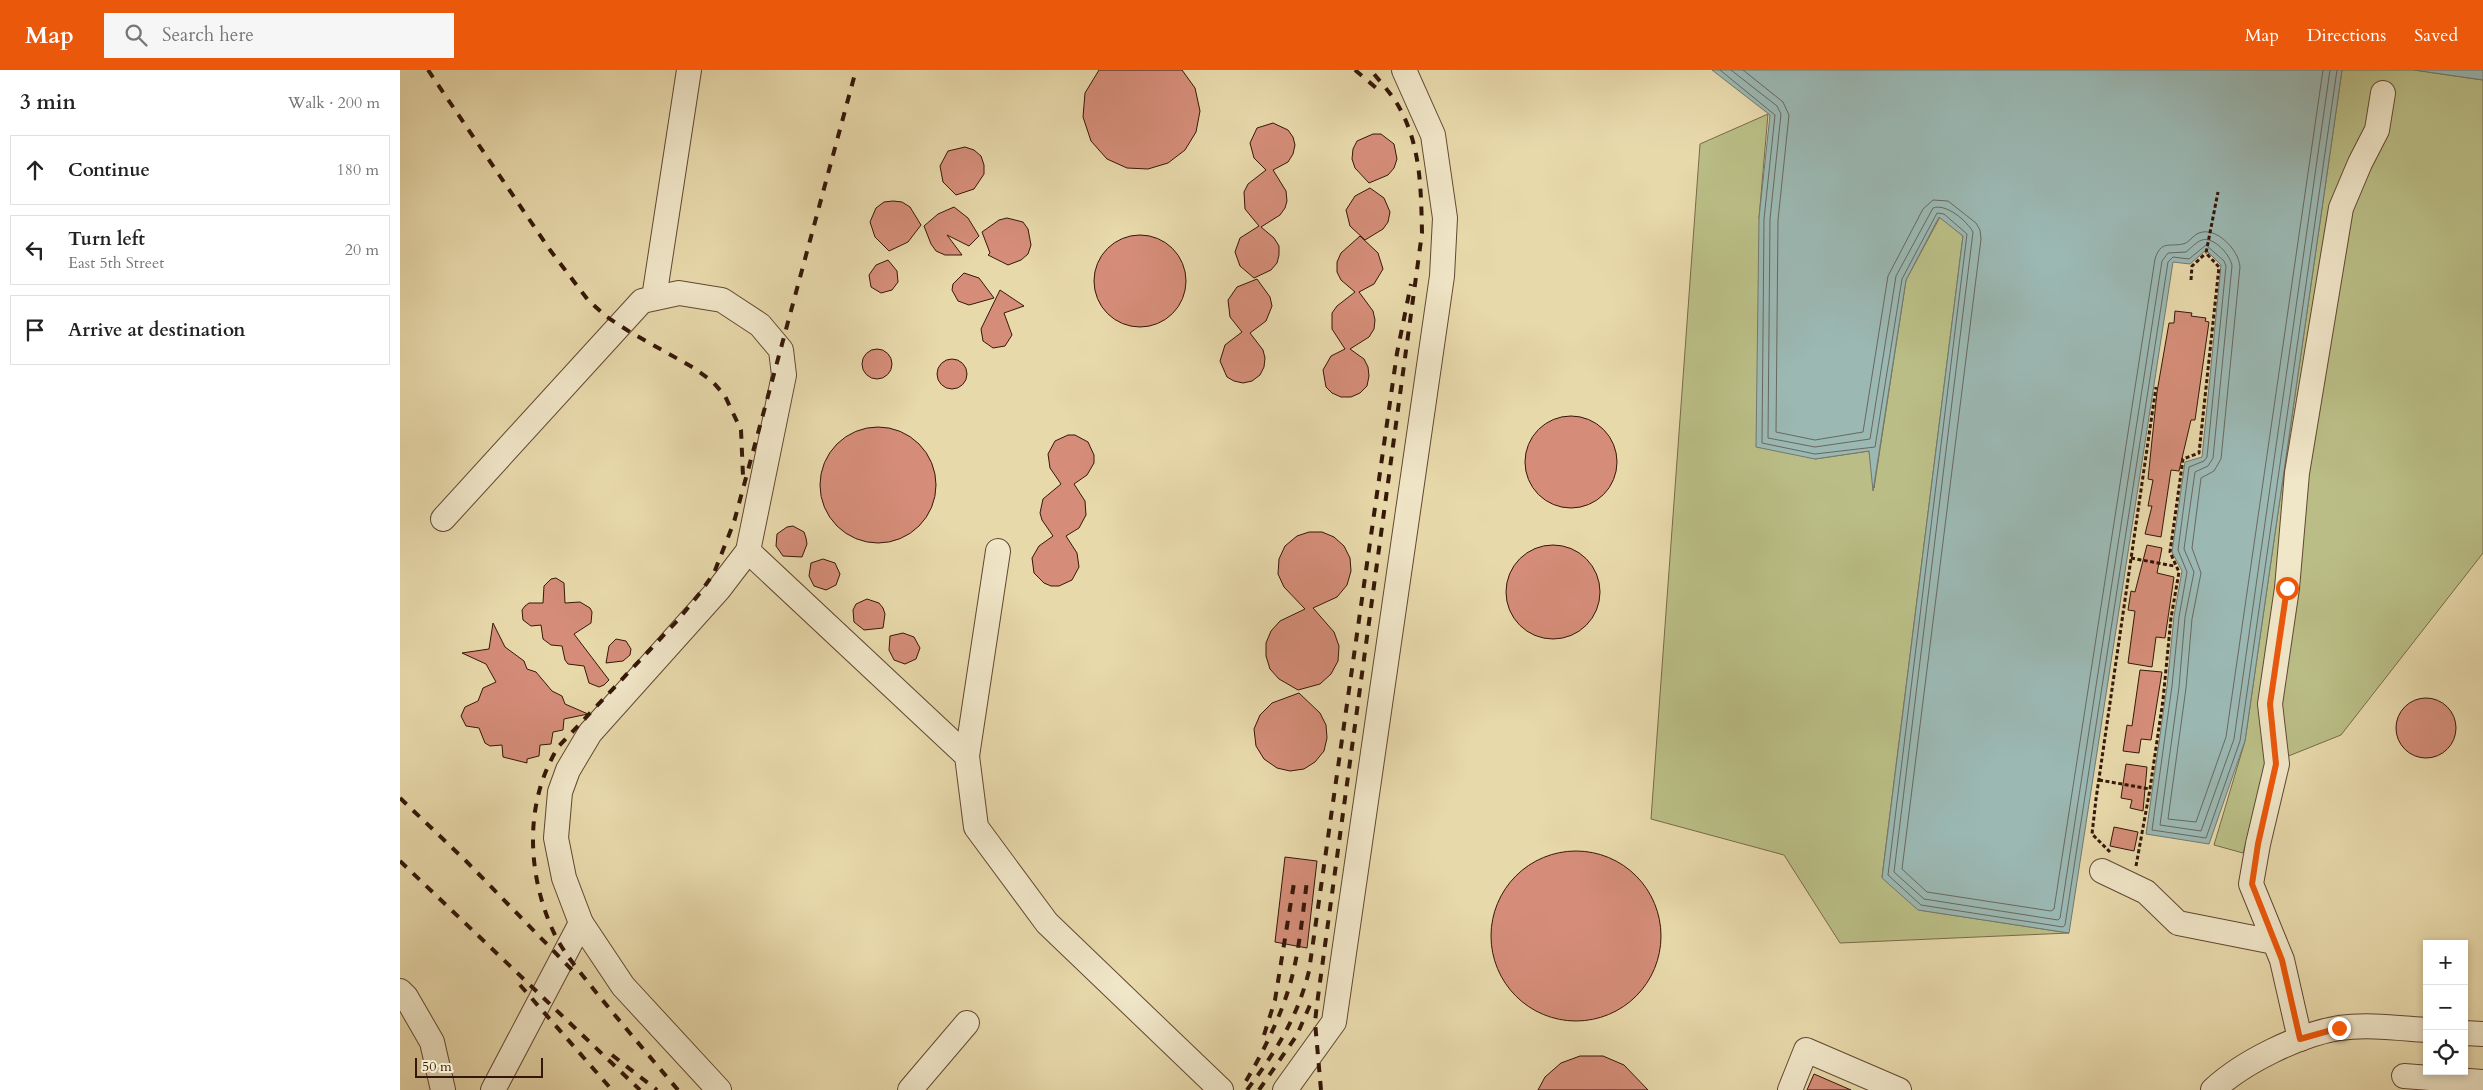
<!DOCTYPE html>
<html lang="en">
<head>
<meta charset="utf-8">
<style>
  :root { --surface:#fff; --page:#f6f6f6; --text:#222; --muted:#767676; --line:#e0e0e0; --accent:#ea580c }
  body { margin:0; font-family:Cardo,serif; background:var(--page); color:var(--text) }
  .controls { position:absolute; right:15px; bottom:15px; display:grid; overflow:hidden; border-radius:0px; box-shadow:0 2px 8px #0003 }
  .controls button { width:45px; height:45px; display:grid; place-items:center; padding:0; border:0; border-bottom:1px solid var(--line); background:var(--surface); color:var(--text); font:25px sans-serif }
  .scale { position:absolute; left:15px; bottom:12px; width:128px; box-sizing:border-box; padding-left:5px; border:2px solid #351708; border-top:0; font-size:14px; line-height:18px; white-space:nowrap; color:#351708; -webkit-text-stroke:4px #f0e6c8; paint-order:stroke }
  .stop { position:absolute; width:15px; height:15px; margin:-11px; border:4px solid #ea580c; border-radius:50%; background:#fff }
  .stop.end { background:#ea580c; border-color:#fff; box-shadow:0 1px 5px #0008 }
  .list { margin:0; padding:0; list-style:none }
  h2 { display:flex; justify-content:space-between; align-items:center; height:65px; margin:0; padding:0 20px; font-size:21px }
  h2 small { font-size:16px; font-weight:400; color:var(--muted) }
  .list li { display:grid; grid-template-columns:32px 1fr auto; gap:15px; align-items:center; box-sizing:border-box; height:70px; margin:0 10px 10px; padding:0 10px; border:1px solid var(--line); border-radius:0px }
  .list b { display:block; font-size:19px; white-space:nowrap }
  .list p { margin:0; font-size:16px; white-space:nowrap; color:var(--muted) }
  .list em { font-size:16px; font-style:normal; color:var(--muted) }
  .icon { flex:none; width:28px; height:28px; fill:none; stroke:currentColor; stroke-width:2; stroke-linecap:round; stroke-linejoin:round }
  .map { position:relative; flex:none; width:2083px; height:1020px; overflow:hidden }
  header { display:flex; align-items:center; gap:30px; box-sizing:border-box; height:70px; padding:0 25px; background:var(--accent); color:#fff }
  header strong { font-size:24px }
  nav { display:flex; gap:28px; margin-inline-start:auto; font-size:18px }
  .search { width:350px; height:45px; background:var(--page); display:flex; align-items:center; gap:12px; box-sizing:border-box; padding:0 18px; border-radius:0px; color:var(--muted); font-size:19px }
  main { display:flex }
  aside { flex:1; background:var(--surface) }
  .map>svg:first-child { display:block }
</style>
</head>
<body>
<header>
<strong>Map</strong>
<div class="search"><svg class="icon" aria-label="search" viewBox="0 0 24 24"><circle cx="10" cy="10" r="6"/><path d="M15 15l6 6"/></svg>Search here</div>
<nav><a>Map</a><a>Directions</a><a>Saved</a></nav>
</header>
<main>
<aside>
<h2>3 min<small>Walk · 200 m</small></h2>
<ul class="list">
<li><svg class="icon" aria-label="ahead" viewBox="0 0 24 24"><path d="M12 20V5M6 11l6-6 6 6"/></svg><div><b>Continue</b></div><em>180 m</em></li>
<li><svg class="icon" aria-label="left" viewBox="0 0 24 24"><path d="M17 20v-9H6M10 6l-5 5 5 5"/></svg><div><b>Turn left</b><p>East 5th Street</p></div><em>20 m</em></li>
<li><svg class="icon" aria-label="arrive" viewBox="0 0 24 24"><path d="M6 21V4h12l-3 4 3 4H6"/></svg><div><b>Arrive at destination</b></div></li>
</ul>
</aside>
<div class="map">
<svg width="2083" height="1020" viewBox="0 0 2083 1020">
  <rect width="100%" height="100%" fill="#e8d9ab"/>
  <filter id="stains"><feTurbulence type="fractalNoise" baseFrequency=".004" numOctaves="4"/><feColorMatrix values="0 0 0 0 .2 0 0 0 0 .09 0 0 0 0 .02 0 0 0 .5 -.17"/></filter>
  <radialGradient id="worn" r=".72"><stop offset=".6" stop-color="#630" stop-opacity="0"/><stop offset="1" stop-color="#630" stop-opacity=".3"/></radialGradient>
  <g fill="#babe86" stroke="#786a47">
    <path d="M1942 0H2014L2083 10V483L1941 665 1871 693 1843 783 1814 775 1845 671Z"/>
    <path d="M1368 44 1359 148 1415 389 1469 381 1474 418 1506 210 1540 147 1563 166 1482 807 1519 840 1669 863 1440 873 1384 785 1251 749 1300 74Z"/>
  </g>
  <g fill="#9bb8b3" stroke="#72786f">
    <path d="M1312 0H1942L1845 671 1809 774 1746 764 1767 616 1774 546 1782 501 1772 482 1785 392 1802 387 1821 195 1806 180 1790 194 1773 192 1669 863 1518 840 1482 808 1563 166 1539 147 1506 210 1473 421 1469 381 1415 389 1356 377 1359 148 1370 45Z"/>
    <path d="M2014 0H2083V10Z"/>
  </g>
  <g fill="none" stroke-linecap="round" stroke-linejoin="round">
    <g stroke="#68685e" stroke-width="1">
      <path d="M1320 0 1375 45 1364 149 1362 373 1415 384 1475 377 1502 209 1537 143 1544 144 1567 164 1488 805 1521 835 1663 857 1665 855 1768 192 1773 187 1789 189 1806 175 1824 191 1826 196 1807 387 1804 391 1789 397 1778 480 1787 502 1779 547 1772 616 1752 760 1806 768 1840 671 1937 0"/>
      <path d="M1331 0 1377 36 1381 44 1370 149 1368 368 1415 377 1470 369 1496 206 1533 138C1546 133 1567 151 1573 162L1494 802 1524 829 1658 850 1660 848 1762 191 1768 183 1786 182C1791 178 1796 172 1802 170 1814 166 1831 186 1832 196L1813 388 1808 396 1795 402 1784 479 1794 502 1785 547 1779 617 1760 755 1801 761 1834 669 1930 0"/>
      <path d="M1343 0 1383 32 1389 45 1378 150 1376 362 1415 370 1463 362 1488 206 1523 139 1533 130 1548 131 1576 153 1580 160 1581 169 1502 799 1527 822 1651 841 1654 839 1755 189C1761 170 1769 177 1783 174 1789 173 1793 165 1799 163 1816 156 1839 180 1840 197L1821 389 1814 401 1801 408 1792 478 1801 503 1792 549 1786 618 1768 749 1796 752 1826 667 1923 0"/>
    </g>
  </g>
  <g fill="#d58d79" stroke="#351708">
    <path d="M699 0H782L795 18 800 41 796 62 785 80 768 93 748 99 727 98 707 89 691 71 683 47 685 23Z"/>
    <path d="M873 53 888 60 893 67 895 75 893 84 888 92 873 100 886 121 887 131 885 138 880 145 861 157 874 168 879 176V185L877 193 871 200 854 208 840 196 835 182 840 168 859 156 845 139 844 122 848 114 866 100 854 88 850 73 857 58Z"/>
    <path d="M973 64H981L994 74 997 89 994 98 988 105 969 113 955 98 952 89 953 79 957 71Z"/>
    <path d="M565 77 574 80 581 86 584 95V104L574 119 556 125 543 112 540 96 548 81Z"/>
    <path d="M970 118 984 128 990 142 988 152 983 159 965 170 950 156 946 140 955 126Z"/>
    <path d="M493 131 502 132 510 137 521 155 508 172 489 181 475 167 470 152 476 138 484 132Z"/>
    <path d="M554 137 568 148 579 166 569 176 547 165 562 185H545L536 181 531 174 524 156 538 144Z"/>
    <path d="M607 148 623 152 628 159 631 175 628 184 621 190 608 195 588 185 590 183 582 162 599 150Z"/>
    <circle cx="740" cy="211" r="46"/>
    <path d="M960 166 978 183 983 199 974 214 959 222 973 241 975 250 974 259 969 267 950 279 964 289 968 297 969 306 967 316 960 323 951 327H941L932 323 926 317 923 300 931 286 945 279 932 259V243L937 236 955 222 941 210 937 202V192L941 183Z"/>
    <path d="M488 190 497 201 498 212 492 220 481 223 471 217 469 205 476 195Z"/>
    <path d="M564 203 579 208 594 228 569 235 558 231 552 220 553 214Z"/>
    <path d="M857 209 870 227 872 236 866 251 850 263 863 280 865 288 864 297 860 305 852 311 843 313 834 311 827 307 820 291 825 275 842 262 830 247 828 230 837 217Z"/>
    <path d="M600 220 624 236 604 243 612 265 605 276 593 278 583 271 581 259Z"/>
    <path d="M1775 241 1792 243 1791 246 1806 248 1805 251 1809 252 1795 350H1791L1779 401 1771 400 1761 467 1745 464 1752 436H1748L1753 410 1748 409 1757 322 1769 253H1774Z"/>
    <circle cx="477" cy="294" r="15"/>
    <circle cx="552" cy="304" r="15"/>
    <circle cx="1171" cy="392" r="46"/>
    <circle cx="478" cy="415" r="58"/>
    <path d="M668 365H675L688 372 694 385V393L687 405 674 414 685 431 686 445 679 458 666 466 677 483 679 497 672 510 659 516H651L644 513 634 503 632 488 639 476 653 466 642 450 640 443 643 429 661 414 650 398 648 384 655 371Z"/>
    <path d="M393 456 404 462 406 468 407 474 402 487 383 486 376 476 377 464 387 457Z"/>
    <path d="M909 462H922L934 467 944 476 950 488 951 501 947 515 937 527 913 538 934 562 939 576 938 591 931 604 920 614 898 620 879 609 870 599 866 586V573L871 561 880 551 905 539 884 517 878 504 879 489 885 476 897 466Z"/>
    <circle cx="1153" cy="522" r="47"/>
    <path d="M1747 475 1762 478 1757 503 1774 507 1765 568 1756 567 1752 597 1728 593 1735 541 1728 540 1731 521 1735 522Z"/>
    <path d="M423 489 435 493 440 504 436 515 426 520 414 516 409 506 411 493Z"/>
    <path d="M156 508 164 513 165 533 180 532 190 538 192 542 191 553 174 564 209 610 204 615 199 617 189 613 184 596 168 594 165 590 162 576 151 575 143 569 141 555 131 556 123 550 122 540 125 536 129 533H143L144 516 151 509Z"/>
    <path d="M467 529 479 533 483 538 485 544 483 558 464 560 454 552 453 540 456 534Z"/>
    <path d="M93 553 105 577 124 591 127 599 136 602 152 621 162 626 165 634 188 644 164 649 163 660 153 662 151 674 140 675 139 686 127 689V693L103 687 102 675 90 676 85 673 79 658 66 656 61 646 65 637 78 631 83 618 96 612 86 594 62 583 89 579Z"/>
    <path d="M503 563 514 567 520 578 516 589 505 594 494 590 489 580 490 566Z"/>
    <path d="M216 569 226 571 231 579 230 585 223 591 206 593 209 576Z"/>
    <path d="M1740 600 1762 602 1751 670 1741 669 1739 683 1723 681 1727 655 1732 656Z"/>
    <path d="M899 623 920 643 926 655 927 668 924 681 915 692 904 699 890 701 877 698 864 689 856 676 854 659 860 645 872 633Z"/>
    <circle cx="2026" cy="658" r="30"/>
    <path d="M1726 694 1747 697 1743 741 1730 738 1732 730 1721 728Z"/>
    <path d="M1714 757 1738 762 1734 781 1710 776Z"/>
    <circle cx="1176" cy="866" r="85"/>
    <path d="M885 787 917 791 907 878 875 872Z"/>
    <path d="M1180 986H1203L1224 995 1248 1020H1138L1145 1007 1161 993Z"/>
    <path d="M1414 1004 1451 1020H1407Z"/>
  </g>
  <g fill="none" stroke-linecap="round" stroke-linejoin="round">
    <defs>
      <g id="minor">
        <path d="M254 228 289 0"/>
        <path d="M43 449 242 231 279 223 322 230 360 255 381 280 384 305 348 481 319 519 190 663 168 700 160 722 156 768 164 808 181 853 223 916 319 1020"/>
        <path d="M348 481 567 686 576 757 647 853 821 1020"/>
        <path d="M567 686 598 481"/>
        <path d="M1702 801 1746 822 1778 853 1874 872"/>
        <path d="M0 921 6 927 32 972 43 1020"/>
        <path d="M2064 963 2083 964"/>
        <path d="M1900 969 1882 890 1851 814 1858 774 1877 694 1870 634 1887 518 1897 403 1941 138 1960 93 1977 60 1983 23"/>
        <path d="M2004 1006 2083 1012"/>
        <path d="M93 1020 181 853"/>
        <path d="M510 1020 567 953"/>
        <path d="M885 1020 934 952 1042 206 1045 148 1033 65 1004 0"/>
        <path d="M1390 1020 1406 980 1499 1020"/>
        <path d="M1813 1020C1843 992 1898 965 1939 958 1968 954 1998 958 2027 960"/>
      </g>
    </defs>
    <use href="#minor" stroke="#624831" stroke-width="26"/>
    <g stroke="#351708" stroke-width="3" stroke-dasharray="4 2.5" stroke-linecap="butt">
      <path d="M1791 210 1792 196 1806 183"/>
      <path d="M1731 488 1774 496"/>
      <path d="M1699 710 1750 719"/>
      <path d="M1710 782 1692 764 1696 729 1756 317"/>
      <path d="M1736 796 1750 719 1763 630 1771 548 1779 502 1770 482 1783 389 1799 383 1819 197 1806 183 1818 122"/>
    </g>
    <use href="#minor" stroke="#f0e6c8" stroke-width="24"/>
    <g stroke="#351708" stroke-width="4" stroke-dasharray="9 9" stroke-linecap="butt">
      <path d="M28 0 150 180 188 230 207 247 230 262 294 298 313 312 325 326 341 360 343 406"/>
      <path d="M955 0 981 22"/>
      <path d="M0 728 66 791 173 901"/>
      <path d="M0 791 240 1020"/>
      <path d="M120 915 212 1020"/>
      <path d="M864 965 875 930 895 807"/>
      <path d="M212 985 257 1020"/>
      <path d="M846 1011C862 984 877 954 887 924 899 888 902 848 907 811"/>
      <path d="M278 1020C250 987 222 954 195 921 181 903 165 885 155 865 127 807 123 732 159 676L278 550 300 523 314 503 334 452 456 0"/>
      <path d="M847 1020C876 981 897 949 909 901L997 283 1011 214"/>
      <path d="M859 1020 897 965 913 928"/>
      <path d="M921 1020 915 952 917 934 1022 163C1021 120 1021 76 999 37 992 24 980 12 971 0"/>
    </g>
  </g>
  <g fill="none" stroke-linecap="round" stroke-linejoin="round">
    <path stroke="#ea580c" stroke-width="6" d="M1887 518 1870 634 1876 694 1858 774 1852 814 1882 890 1900 969 1939 958"/>
  </g>
  <rect width="100%" height="100%" filter="url(#stains)"/>
  <rect width="100%" height="100%" fill="url(#worn)"/>
</svg>
<div class="controls">
<button>+</button>
<button>−</button>
<button><svg class="icon" aria-label="locate" viewBox="0 0 24 24"><circle cx="12" cy="12" r="6"/><path d="M12 2v4M12 18v4M2 12h4M18 12h4"/></svg></button>
</div>
<div class="scale">50 m</div>
<div class="stop" style="left:1887px;top:518px"></div>
<div class="stop end" style="left:1939px;top:958px"></div>
</div>
</main>
</body>
</html>
